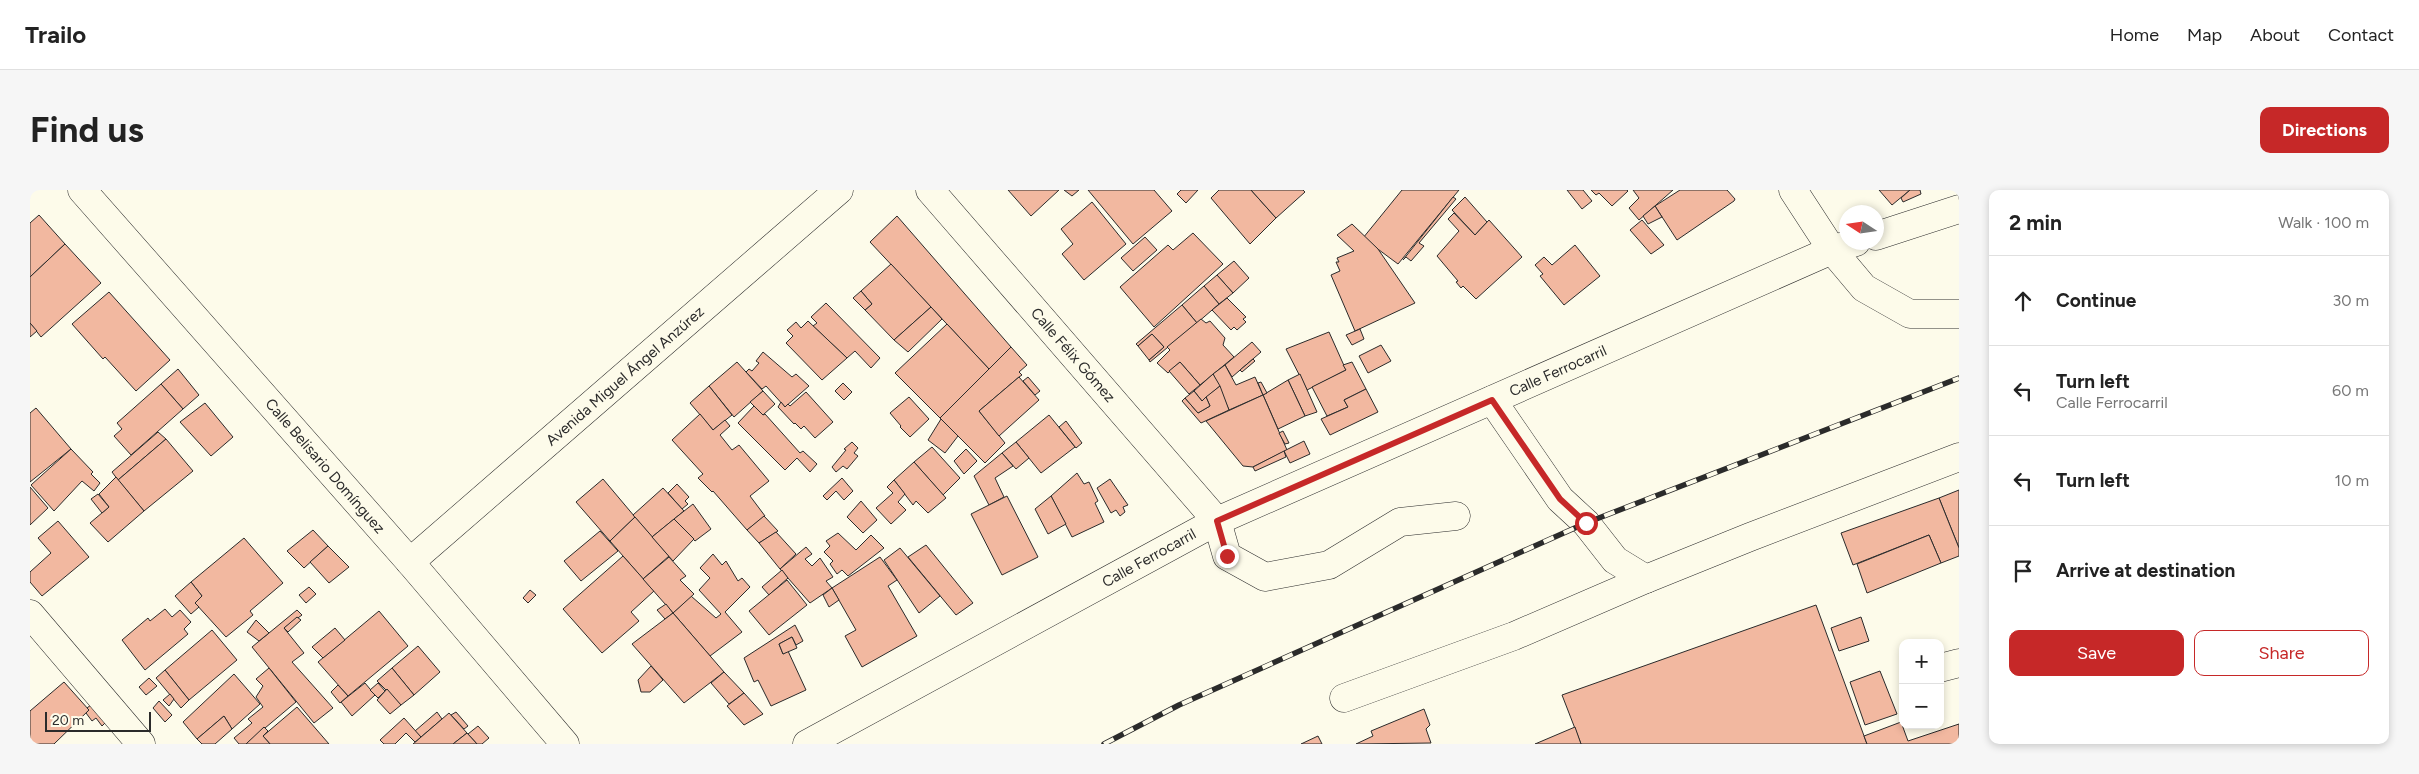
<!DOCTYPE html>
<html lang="en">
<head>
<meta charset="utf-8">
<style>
  :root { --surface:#fff; --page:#f6f6f6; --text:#222; --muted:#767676; --line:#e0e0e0; --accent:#c62828 }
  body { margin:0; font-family:Figtree,sans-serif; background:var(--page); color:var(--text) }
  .controls { position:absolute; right:15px; bottom:15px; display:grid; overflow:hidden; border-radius:10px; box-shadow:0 2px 8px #0003 }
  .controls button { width:45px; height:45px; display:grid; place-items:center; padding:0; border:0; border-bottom:1px solid var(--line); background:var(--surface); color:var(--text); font:25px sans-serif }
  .compass { position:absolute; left:1809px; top:15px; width:45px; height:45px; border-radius:50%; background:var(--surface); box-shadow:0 2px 8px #0003; rotate:282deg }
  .scale { position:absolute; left:15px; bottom:12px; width:106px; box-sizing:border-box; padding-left:5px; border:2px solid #2b2b2b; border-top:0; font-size:14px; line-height:18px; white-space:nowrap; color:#2b2b2b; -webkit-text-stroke:4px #fdfbea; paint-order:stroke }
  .stop { position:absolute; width:15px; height:15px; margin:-11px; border:4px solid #c62828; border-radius:50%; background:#fff }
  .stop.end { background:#c62828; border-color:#fff; box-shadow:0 1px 5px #0008 }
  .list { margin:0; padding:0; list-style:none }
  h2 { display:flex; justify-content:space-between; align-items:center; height:65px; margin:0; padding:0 20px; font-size:21px }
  h2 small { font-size:16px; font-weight:400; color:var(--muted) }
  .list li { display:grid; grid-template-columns:32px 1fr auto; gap:15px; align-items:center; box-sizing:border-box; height:90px; padding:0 20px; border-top:1px solid var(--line) }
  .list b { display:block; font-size:19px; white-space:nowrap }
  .list p { margin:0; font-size:16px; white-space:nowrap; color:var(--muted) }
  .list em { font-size:16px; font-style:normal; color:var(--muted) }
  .actions { display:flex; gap:10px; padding:15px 20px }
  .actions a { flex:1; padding:11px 0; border:1px solid var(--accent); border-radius:10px; text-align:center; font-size:18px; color:var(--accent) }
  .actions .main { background:var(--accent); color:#fff }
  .icon { flex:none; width:28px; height:28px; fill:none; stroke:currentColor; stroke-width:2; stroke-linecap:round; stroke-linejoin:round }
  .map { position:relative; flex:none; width:1929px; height:554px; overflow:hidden; border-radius:10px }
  header { display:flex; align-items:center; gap:30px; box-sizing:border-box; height:70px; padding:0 25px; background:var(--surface); border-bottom:1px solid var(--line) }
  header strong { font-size:24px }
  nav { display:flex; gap:28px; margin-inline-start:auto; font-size:18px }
  .intro { display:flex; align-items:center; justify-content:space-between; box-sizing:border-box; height:120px; padding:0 30px }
  h1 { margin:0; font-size:35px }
  .button { padding:12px 22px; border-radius:10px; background:var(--accent); color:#fff; font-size:18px; font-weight:700 }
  main { display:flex; gap:30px; padding:0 30px }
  aside { flex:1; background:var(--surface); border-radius:10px; box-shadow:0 2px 8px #0003 }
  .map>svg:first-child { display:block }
</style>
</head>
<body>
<header>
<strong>Trailo</strong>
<nav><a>Home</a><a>Map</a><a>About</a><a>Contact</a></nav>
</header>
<div class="intro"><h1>Find us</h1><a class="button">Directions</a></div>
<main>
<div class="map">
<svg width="1929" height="554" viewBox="0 0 1929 554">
  <rect width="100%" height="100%" fill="#fdfbea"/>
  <g fill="#f2b8a0" stroke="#2b2b2b">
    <path d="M978 0H1029L1001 26Z"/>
    <path d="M1034 0H1049L1042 6Z"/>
    <path d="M1058 0H1124L1142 21 1103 54Z"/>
    <path d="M1151 0H1168L1156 13 1147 4Z"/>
    <path d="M1189 0H1221L1246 28 1220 54 1181 8Z"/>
    <path d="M1221 0H1273L1275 2 1246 28Z"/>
    <path d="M1372 0H1429L1368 74 1333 48Z"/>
    <path d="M1537 0H1553L1562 11 1552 19Z"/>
    <path d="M1561 0H1597L1598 1 1582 16 1569 3 1566 5Z"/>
    <path d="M1603 0H1643L1609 30 1599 18 1609 8Z"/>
    <path d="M1650 0H1697L1705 9 1704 11 1647 50 1625 16Z"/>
    <path d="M1849 0H1880L1862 15Z"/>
    <path d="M1880 0H1890L1891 4 1873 12 1871 8Z"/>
    <path d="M1423 7 1426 9 1389 53 1394 56 1381 71 1376 67 1373 70Z"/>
    <path d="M1435 7 1457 32 1445 45 1422 20Z"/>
    <path d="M1062 12 1096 54 1054 90 1032 64 1043 54 1031 39Z"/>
    <path d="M1625 16 1632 27 1618 34 1613 26Z"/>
    <path d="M1424 23 1445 45 1459 30 1492 67 1446 109 1433 96 1431 98 1426 92 1428 91 1407 66 1429 41 1418 29Z"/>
    <path d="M9 25 35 54 0 87V33Z"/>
    <path d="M867 26 981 157 959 179 840 52Z"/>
    <path d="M1612 30 1634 55 1621 64 1600 40Z"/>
    <path d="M1322 34 1348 59 1385 113 1325 141 1301 85 1310 81 1306 72H1309L1307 68 1324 61 1307 45Z"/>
    <path d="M1163 43 1193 74 1124 137 1090 97 1138 55 1143 60Z"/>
    <path d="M1115 47 1127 60 1103 81 1091 68Z"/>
    <path d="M35 54 71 93 11 147 0 133V87Z"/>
    <path d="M1545 55 1570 86 1534 115 1510 86 1513 84 1505 75 1514 67 1522 75Z"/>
    <path d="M1204 71 1219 88 1203 103 1187 85Z"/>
    <path d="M861 74 901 117 864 150 835 120 842 114 831 101Z"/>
    <path d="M1187 85 1203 103 1189 114 1174 96Z"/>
    <path d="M1174 96 1189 114 1167 133 1152 115Z"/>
    <path d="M831 101 842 114 835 120 823 108Z"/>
    <path d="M79 102 140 170 106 201 75 167 73 169 42 134Z"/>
    <path d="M1197 108 1216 127 1213 129 1216 132 1207 140 1204 137 1201 140 1182 120Z"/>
    <path d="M796 113 850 168 841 178 825 161 817 168 783 136 787 133 781 127Z"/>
    <path d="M1152 115 1167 133 1120 172 1119 170 1134 157 1122 144 1108 156 1106 154Z"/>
    <path d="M901 117 912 129 878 162 864 150Z"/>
    <path d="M1171 129 1176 133 1180 131 1195 148 1193 155 1204 167 1170 195 1150 172 1138 183 1127 173 1140 160 1137 157Z"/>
    <path d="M778 131 817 168 792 190 756 153 763 146 757 140 766 132 771 138Z"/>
    <path d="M0 133 7 141 0 147Z"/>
    <path d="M917 134 959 179 910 228 865 183Z"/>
    <path d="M1330 139 1334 149 1322 155 1316 145Z"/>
    <path d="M1299 142 1316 180 1277 200 1256 159Z"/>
    <path d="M1122 144 1134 157 1119 170 1108 156Z"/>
    <path d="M1222 152 1231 162 1202 187 1195 175Z"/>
    <path d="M1351 155 1361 171 1338 183 1329 166Z"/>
    <path d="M981 157 997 175 989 182 992 185 989 187 949 221 975 253 955 273 910 228Z"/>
    <path d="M733 162 762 187 766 184 779 196 755 217 736 196 732 199 716 182 719 179 722 181 729 173 726 171Z"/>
    <path d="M1223 169 1225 171 1212 182 1210 180Z"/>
    <path d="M707 172 733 201 704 227 679 196Z"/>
    <path d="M1150 172 1170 195 1159 204 1139 181Z"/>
    <path d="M1322 172 1336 199 1314 210 1318 217 1297 226 1282 197 1316 180 1313 175Z"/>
    <path d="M1195 175 1206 195 1225 187 1233 205 1199 220 1183 184Z"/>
    <path d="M148 179 169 205 153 219 131 194Z"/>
    <path d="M1183 184 1190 196 1172 211 1164 201Z"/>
    <path d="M1270 184 1287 222 1275 226 1258 190Z"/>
    <path d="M989 187 1009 210 969 246 949 221Z"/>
    <path d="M998 187 1010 201 1005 205 993 191Z"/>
    <path d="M1258 190 1275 226 1248 239 1233 205Z"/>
    <path d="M1231 192 1237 203 1233 205 1228 193Z"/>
    <path d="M813 193 822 202 814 210 805 201Z"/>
    <path d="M131 194 153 219 101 265 84 246 92 239 87 233Z"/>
    <path d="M679 196 702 225 683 240 660 213Z"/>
    <path d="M1190 196 1199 220 1171 233 1152 211 1155 208 1168 223 1180 216 1176 207Z"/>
    <path d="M1336 199 1348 222 1300 245 1291 229 1318 217 1314 210Z"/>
    <path d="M733 201 745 214 733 225 720 212Z"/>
    <path d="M1164 201 1172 211 1176 207 1180 216 1168 223 1155 208Z"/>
    <path d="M776 202 803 232 785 248 774 236 771 239 765 233 764 234 748 217 751 212 755 217 758 214 760 216Z"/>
    <path d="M1233 205 1257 260 1223 277 1213 276 1176 231Z"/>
    <path d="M879 207 899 229 880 247 870 237 871 236 860 223Z"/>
    <path d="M175 213 203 247 181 266 150 232Z"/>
    <path d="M724 216 733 225 735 224 770 263 773 261 787 274 780 282 767 268 755 280 708 233Z"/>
    <path d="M6 218 41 259 0 292V223Z"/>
    <path d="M670 224 683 240 695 230 700 236 690 245 702 260 709 255 739 291 720 306 735 326 717 340 683 301 682 302 668 288 673 284 642 250Z"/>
    <path d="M1019 225 1045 257 1011 283 986 252Z"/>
    <path d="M911 229 928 246 915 263 898 250Z"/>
    <path d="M1036 231 1052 253 1046 258 1029 237Z"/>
    <path d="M1253 241 1259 253 1255 254 1249 243Z"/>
    <path d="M128 242 136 249 88 290 82 282Z"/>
    <path d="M136 249 163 281 114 321 88 290Z"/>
    <path d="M1274 251 1280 264 1260 273 1254 261Z"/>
    <path d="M822 252 828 258 824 263 828 266 817 279 813 276 806 282 802 277 816 260 814 259Z"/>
    <path d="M986 252 999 268 986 279 972 263Z"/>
    <path d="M902 257 930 288 913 305 884 272Z"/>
    <path d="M41 259 63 282 61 284 70 293 64 301 52 291 24 321 1 295Z"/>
    <path d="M936 259 947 271 934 284 924 271Z"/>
    <path d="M1254 261 1256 267 1225 281 1223 277Z"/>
    <path d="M972 263 983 276 965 288 974 307 959 315 944 286Z"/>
    <path d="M884 272 916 308 898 323 886 311 883 315 864 290Z"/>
    <path d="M1047 283 1054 294 1059 292 1068 311 1065 313 1074 332 1042 347 1021 306Z"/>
    <path d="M86 287 114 321 78 352 60 333 79 317 69 304Z"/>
    <path d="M812 288 823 301 814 310 806 301 797 310 793 306Z"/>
    <path d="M573 289 605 327 580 351 546 312Z"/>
    <path d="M1080 289 1098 315 1093 317 1095 322 1090 326 1086 320 1081 323 1067 298Z"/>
    <path d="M864 290 875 304 868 312 876 320 861 334 846 318 863 303 857 297Z"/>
    <path d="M647 294 659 307 655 311 658 314 652 319 638 303Z"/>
    <path d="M0 297 18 318 0 335Z"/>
    <path d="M633 298 654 321 622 347 603 325Z"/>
    <path d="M1929 300V358L1909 308Z"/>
    <path d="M68 304 79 317 72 323 61 309Z"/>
    <path d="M977 306 1008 367 972 385 941 324Z"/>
    <path d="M1021 306 1036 334 1018 344 1005 319Z"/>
    <path d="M1909 308 1929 358V366L1911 373 1899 345 1823 375 1811 343Z"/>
    <path d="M831 311 847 330 833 343 817 327Z"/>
    <path d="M663 314 681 339 665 351 644 329Z"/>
    <path d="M734 326 748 341 729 353 717 340Z"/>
    <path d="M605 327 639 366 613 389 580 351Z"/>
    <path d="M644 329 664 349 643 371 622 347Z"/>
    <path d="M28 331 59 367 12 406 0 392V382L21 363 8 348Z"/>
    <path d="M283 340 298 356 274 378 257 361Z"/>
    <path d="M570 341 588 361 551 391 534 371Z"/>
    <path d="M746 342 766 364 750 379 729 353Z"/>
    <path d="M808 343 826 360 841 345 854 358 818 386 812 380 807 384 800 374 803 371 794 362 800 356 796 351Z"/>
    <path d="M1899 345 1911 373 1837 403 1827 374Z"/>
    <path d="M214 348 253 393 220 421 223 425 196 447 165 413 172 406 161 392Z"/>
    <path d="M896 355 943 413 926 425 878 367Z"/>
    <path d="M298 356 319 377 299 393 280 372Z"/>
    <path d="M776 357 782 364 775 369 782 376 790 368 803 387 796 391 802 398 780 413 750 379Z"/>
    <path d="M870 358 910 406 889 423 854 370Z"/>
    <path d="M683 364 692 375 696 371 708 391 712 388 720 397 695 422 712 442 680 466 643 423 661 406 686 428 691 424 669 400 680 388 670 378Z"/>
    <path d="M593 366 624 401 601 422 609 431 572 463 533 419Z"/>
    <path d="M639 367 656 386 650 390 664 404 643 423 613 389Z"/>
    <path d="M850 367 867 390 858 396 887 446 832 477 815 446 826 440 802 398Z"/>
    <path d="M752 380 758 388 739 405 732 397Z"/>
    <path d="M757 390 777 415 739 445 719 421Z"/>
    <path d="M161 392 172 406 165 413 169 417 161 424 145 406Z"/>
    <path d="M279 397 286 404 276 413 269 405Z"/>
    <path d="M802 398 809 410 799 417 793 405Z"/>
    <path d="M500 400 506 405 498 413 493 408Z"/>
    <path d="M636 414 643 423 635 429 627 420Z"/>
    <path d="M1786 415 1837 554H1551L1532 505Z"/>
    <path d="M135 419 142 427 150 420 161 432 154 439 158 444 115 480 92 450 118 428 120 431Z"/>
    <path d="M267 420 272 425 254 438 274 463 262 472 303 518 284 533 222 457Z"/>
    <path d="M349 421 378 456 318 506 288 472Z"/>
    <path d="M643 423 694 482 654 513 602 454Z"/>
    <path d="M267 427 271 430 258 442 254 438Z"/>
    <path d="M1831 427 1839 451 1809 461 1801 438Z"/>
    <path d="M226 430 239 443 229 451 217 442Z"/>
    <path d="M765 435 773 451 766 455 762 447 749 454 753 464 758 461 776 500 741 516 728 490 724 492 714 468Z"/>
    <path d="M305 438 315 450 293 468 282 457Z"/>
    <path d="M182 440 207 470 159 510 135 480Z"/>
    <path d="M762 447 767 458 753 464 749 454Z"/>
    <path d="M388 456 410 482 384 505 362 478Z"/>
    <path d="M621 476 633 490 620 502H611L608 490Z"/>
    <path d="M239 478 266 512 216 554H209L204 548 222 533 218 529 233 517 226 507 233 496 226 489Z"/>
    <path d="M362 478 384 505 371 515 347 491Z"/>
    <path d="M135 480 159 510 151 518 126 488Z"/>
    <path d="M1850 481 1867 524 1835 535 1820 492Z"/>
    <path d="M694 482 714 503 699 514 681 493Z"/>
    <path d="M204 484 230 514 202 539 194 526 167 549 153 532Z"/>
    <path d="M119 488 127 496 116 505 109 497Z"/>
    <path d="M34 492 59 520 24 554H0V521Z"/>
    <path d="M335 493 345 505 322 526 311 512Z"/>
    <path d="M348 493 355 501 348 508 340 500Z"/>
    <path d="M308 495 318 506 310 513 301 502Z"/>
    <path d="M357 499 371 515 360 524 347 510Z"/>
    <path d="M714 503 733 524 714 535 697 516Z"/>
    <path d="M140 504 144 509 139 516 133 510Z"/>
    <path d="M66 511 80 528 72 536 66 528 62 531 56 523 59 520 57 518Z"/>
    <path d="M129 511 142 525 135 532 123 518Z"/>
    <path d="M267 517 299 554H240L233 546Z"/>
    <path d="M1394 519 1400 535 1396 539 1401 553 1326 554 1343 546 1341 541Z"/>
    <path d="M407 522 412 529 391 547 385 541Z"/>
    <path d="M426 522 438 536 434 539 421 525Z"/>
    <path d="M419 523 437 543 423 554H383Z"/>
    <path d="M194 526 202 539 185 554H172L167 549Z"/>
    <path d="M374 528 391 547 385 552 376 543 365 554H354L350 550Z"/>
    <path d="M1871 532 1878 551 1929 534V554H1837L1834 546Z"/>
    <path d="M448 536 459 548 452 554H447L438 544Z"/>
    <path d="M234 537 238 541 233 546 240 554H216Z"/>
    <path d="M1545 537 1551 554H1505Z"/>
    <path d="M437 543 447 554H423Z"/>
    <path d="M1288 546 1292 554H1271Z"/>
  </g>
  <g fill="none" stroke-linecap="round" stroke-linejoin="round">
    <defs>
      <g id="minor">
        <path d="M52 0 380 372 535 554"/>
        <path d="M900 0 1187 331 1197 366 1235 387 1299 375 1370 332 1426 326"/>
        <path d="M1763 0 1802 60 1834 98 1880 124H1929"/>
        <path d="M1846 46 1929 19"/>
        <path d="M1462 210 1530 309 1556 333 1585 370 1616 389 1720 347 1929 267"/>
        <path d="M380 372 809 0"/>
        <path d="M0 424 111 554"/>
        <path d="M1910 478 1929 473"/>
        <path d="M1314 508 1484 446 1616 389"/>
        <path d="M777 554 1187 331 1802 60 1826 52"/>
      </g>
    </defs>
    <use href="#minor" stroke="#2b2b2b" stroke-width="29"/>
    <use href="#minor" stroke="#fdfbea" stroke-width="28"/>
    <defs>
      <path id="rail" d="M1074 554 1149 515 1556 333 1929 188"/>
    </defs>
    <use href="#rail" stroke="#2b2b2b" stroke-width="5.5"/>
    <use href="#rail" stroke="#fdfbea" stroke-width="4" stroke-dasharray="11" stroke-linecap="butt"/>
  </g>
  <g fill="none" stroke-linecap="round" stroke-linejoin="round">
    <path stroke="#c62828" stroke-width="6" d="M1197 366 1187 331 1462 210 1530 309 1556 333"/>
  </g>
  <g text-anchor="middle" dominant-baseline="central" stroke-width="4" stroke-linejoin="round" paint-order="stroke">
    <g font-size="15" fill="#2b2b2b" stroke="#fdfbea">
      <text transform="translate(1043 165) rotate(49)">Calle Félix Gómez</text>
      <text transform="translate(1528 181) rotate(-24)">Calle Ferrocarril</text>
      <text transform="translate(595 186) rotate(-41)">Avenida Miguel Ángel Anzúrez</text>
      <text transform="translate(295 276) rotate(49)">Calle Belisario Domínguez</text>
      <text transform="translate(1119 368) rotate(-29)">Calle Ferrocarril</text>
    </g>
  </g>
</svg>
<div class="controls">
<button>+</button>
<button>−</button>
</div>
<svg class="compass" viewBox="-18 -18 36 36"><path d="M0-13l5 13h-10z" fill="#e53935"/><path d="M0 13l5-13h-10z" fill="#767676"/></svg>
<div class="scale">20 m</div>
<div class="stop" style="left:1556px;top:333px"></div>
<div class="stop end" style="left:1197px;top:366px"></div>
</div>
<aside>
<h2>2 min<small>Walk · 100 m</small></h2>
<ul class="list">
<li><svg class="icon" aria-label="ahead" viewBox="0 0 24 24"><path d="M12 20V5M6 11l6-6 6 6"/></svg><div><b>Continue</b></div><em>30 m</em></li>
<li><svg class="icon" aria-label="left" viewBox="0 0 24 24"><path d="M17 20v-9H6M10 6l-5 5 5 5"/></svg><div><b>Turn left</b><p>Calle Ferrocarril</p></div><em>60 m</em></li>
<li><svg class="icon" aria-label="left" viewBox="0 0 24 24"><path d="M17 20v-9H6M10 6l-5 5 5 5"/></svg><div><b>Turn left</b></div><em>10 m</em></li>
<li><svg class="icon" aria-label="arrive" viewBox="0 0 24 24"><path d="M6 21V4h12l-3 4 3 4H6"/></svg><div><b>Arrive at destination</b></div></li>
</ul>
<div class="actions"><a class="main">Save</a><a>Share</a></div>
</aside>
</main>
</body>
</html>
